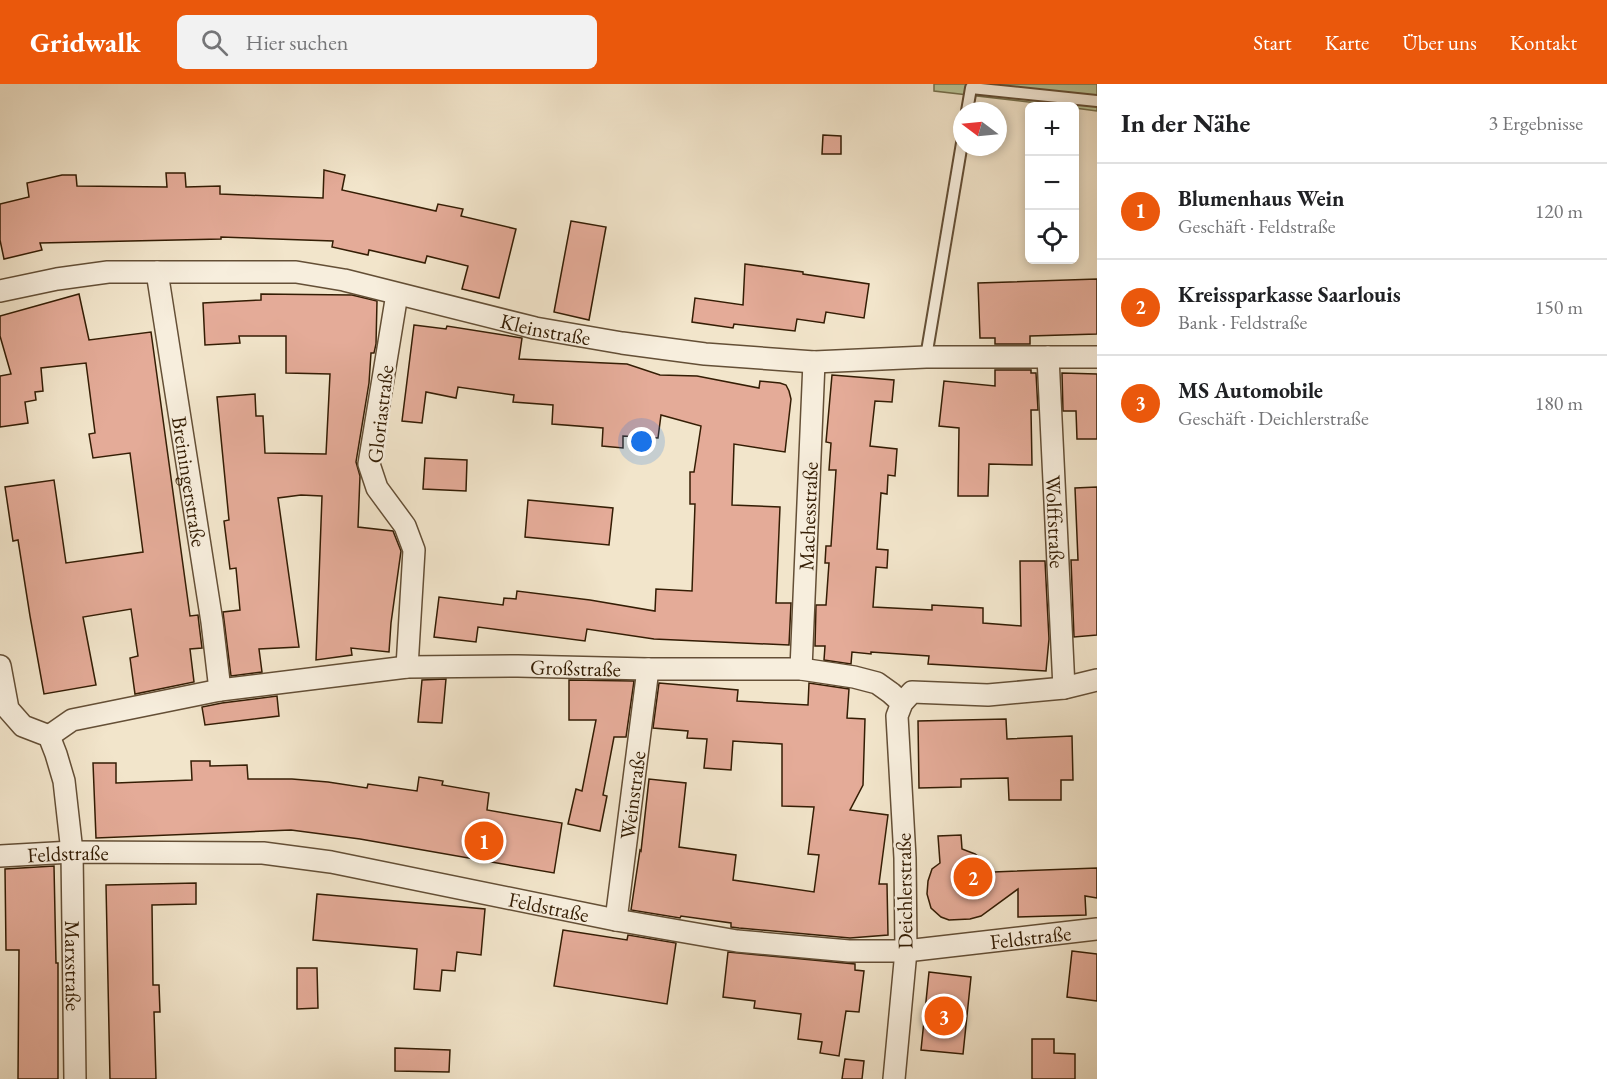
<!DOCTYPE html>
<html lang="de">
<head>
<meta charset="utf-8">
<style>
  :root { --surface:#fff; --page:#f2f2f2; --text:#202124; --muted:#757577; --line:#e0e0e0; --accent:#ea580c }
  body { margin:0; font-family:"EB Garamond",serif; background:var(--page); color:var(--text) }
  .controls { position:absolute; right:18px; top:18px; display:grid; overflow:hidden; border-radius:9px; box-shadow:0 3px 9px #0003 }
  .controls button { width:54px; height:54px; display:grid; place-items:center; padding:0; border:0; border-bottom:2px solid var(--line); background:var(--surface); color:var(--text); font:30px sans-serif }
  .compass { position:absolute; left:953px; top:18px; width:54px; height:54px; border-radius:50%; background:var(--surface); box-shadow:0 3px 9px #0003; rotate:286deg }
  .you { position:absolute; left:642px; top:358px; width:21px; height:21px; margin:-15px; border:4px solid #fff; border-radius:50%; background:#1a73e8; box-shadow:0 0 0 9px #1a73e833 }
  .badge { display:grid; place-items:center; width:39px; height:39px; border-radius:50%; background:var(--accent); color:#fff; font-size:20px; font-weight:700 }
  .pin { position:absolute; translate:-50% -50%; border:3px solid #fff; box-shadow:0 2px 6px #0006 }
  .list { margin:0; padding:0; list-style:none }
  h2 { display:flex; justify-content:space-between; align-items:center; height:78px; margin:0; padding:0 24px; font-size:26px }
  h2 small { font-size:20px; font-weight:400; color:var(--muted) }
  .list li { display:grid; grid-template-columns:39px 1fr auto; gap:18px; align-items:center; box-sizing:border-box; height:96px; padding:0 24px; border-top:2px solid var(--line) }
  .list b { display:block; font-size:22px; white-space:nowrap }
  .list p { margin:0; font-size:20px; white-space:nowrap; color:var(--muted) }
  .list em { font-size:20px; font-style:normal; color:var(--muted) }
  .icon { flex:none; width:33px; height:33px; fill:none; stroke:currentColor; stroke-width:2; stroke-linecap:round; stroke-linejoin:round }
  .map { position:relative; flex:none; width:1097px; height:995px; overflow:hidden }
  header { display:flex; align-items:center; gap:36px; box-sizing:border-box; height:84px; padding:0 30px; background:var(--accent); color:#fff }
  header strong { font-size:28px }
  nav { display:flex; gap:33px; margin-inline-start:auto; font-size:21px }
  .search { width:420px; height:54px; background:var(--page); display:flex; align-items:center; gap:15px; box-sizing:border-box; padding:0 21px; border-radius:9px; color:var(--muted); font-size:22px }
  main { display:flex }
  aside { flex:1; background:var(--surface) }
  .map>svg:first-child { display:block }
</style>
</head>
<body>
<header>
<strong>Gridwalk</strong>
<div class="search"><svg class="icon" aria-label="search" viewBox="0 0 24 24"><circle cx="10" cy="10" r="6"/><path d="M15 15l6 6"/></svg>Hier suchen</div>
<nav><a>Start</a><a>Karte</a><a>Über uns</a><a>Kontakt</a></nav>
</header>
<main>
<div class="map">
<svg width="1097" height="995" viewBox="0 0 1097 995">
  <rect width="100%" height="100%" fill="#f2e5cb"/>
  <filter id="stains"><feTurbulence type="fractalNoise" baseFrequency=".00333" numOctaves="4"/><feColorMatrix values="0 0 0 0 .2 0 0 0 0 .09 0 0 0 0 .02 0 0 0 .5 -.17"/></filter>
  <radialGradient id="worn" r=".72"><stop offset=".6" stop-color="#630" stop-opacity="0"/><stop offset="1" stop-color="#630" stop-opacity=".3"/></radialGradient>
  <path fill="#b9c598" stroke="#76714e" stroke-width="1.5" d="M934 0H1097V27L1075 24 1074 22H1062L934 7Z"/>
  <g fill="#e4ab98" stroke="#341d04" stroke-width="1.5">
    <path d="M823 51 841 52V70H822Z"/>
    <path d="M324 86 345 91 342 106 436 127 438 120 463 125 461 132 516 145 499 214 462 205 468 182 427 172 425 179 369 166 368 171 332 163 333 157 221 153V155L40 159 42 166 4 175 0 156V120L29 113 27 99 62 91H76L77 102 167 103 166 89H185L186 103 220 102V110L323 114Z"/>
    <path d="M571 137 606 143 589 236 554 228Z"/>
    <path d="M745 180 803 188V190L869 200 864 234 826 228 824 239 797 235 795 247 734 240 733 244 692 238 695 214 743 221Z"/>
    <path d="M1097 195V250L1030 252V260H995V254H980L978 199Z"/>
    <path d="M79 210 89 256 151 248 190 532 198 531 199 540 202 564 190 565 194 598 135 610 130 574 138 572 131 525 83 533 96 601 44 610 30 532 18 456 13 457 5 403 54 396 66 479 143 468 130 369 93 374 89 350 95 349 86 279 41 284 43 307 35 308 36 316 25 318 28 339 0 343V292L11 290 0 252V232Z"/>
    <path d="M261 210 352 211 377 217 376 260 374 269H371L369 299 356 378 360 392 358 443 393 447 401 467 391 539 389 568 351 564 352 571 316 576 322 412 301 411 278 414 299 563 259 565 262 588 231 592 223 528 240 526 236 484 230 485 224 437 229 436 217 313 255 310 256 332H263L265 369 326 370 330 290 286 289V252H239L240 259 205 261 203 219 261 216Z"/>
    <path d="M414 241 446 245 447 242 522 254 519 275 627 280 660 291 697 292 759 304 760 297 780 299 786 301 789 307 791 315 785 368 734 360 732 421 780 423 776 519H791L789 561 654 555 587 545 585 557 478 543 476 558 434 553 439 513 503 521 504 514 516 515 517 507 590 516 655 527 656 505 692 507 695 420H690V388H694L701 342 661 331 658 354 623 352V364L602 362 603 344 552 340 553 321 513 318 514 311 458 303 456 314 426 308 422 339 402 337Z"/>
    <path d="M995 286H1031V289H1036L1038 326H1031L1032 381 989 380 988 412H958L959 344 939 342 944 297 995 302Z"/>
    <path d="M1062 289 1097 290V355H1077L1076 327H1063Z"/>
    <path d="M832 291 894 296 892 318 875 317 870 362 897 365 895 392 888 391 887 410 881 409 877 465 888 466 887 484 876 483 873 523 932 526V521L983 524V539L1021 542 1020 477H1045L1049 555 1046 587 928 580 929 572 871 568V570L852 568 851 580 824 576 825 562H815L816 521H826L829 479H825L826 462H831L836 386H829L831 359 826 358Z"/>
    <path d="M425 374 467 376 466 407 423 405Z"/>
    <path d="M1097 403V551L1074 553 1071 476H1078L1075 404Z"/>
    <path d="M528 416 613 424 609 461 525 453Z"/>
    <path d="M446 595 442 639 418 638 422 596Z"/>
    <path d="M569 596 634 597 626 653H614L603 711 607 712 600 747 568 740 576 705 582 707 596 636H569Z"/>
    <path d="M659 599 738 606 737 617 808 621 809 599 849 605 847 634 865 635 863 701 850 726 888 731 879 800H887L888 851 850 854 739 844 731 843V839L681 832 680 834 631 826 640 766 641 767 649 695 686 699 679 763 736 771 733 796 814 808 819 771 808 770 814 723 782 722V660L733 657 731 686 704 684 707 655 687 654 688 647 653 644Z"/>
    <path d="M277 612 279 632 205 641 202 623 222 619Z"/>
    <path d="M1006 635 1007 655 1072 652 1073 696H1061V716H1009L1008 694 961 695V703L919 704 918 637Z"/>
    <path d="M191 677H210V682L247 681 248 695H292L328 698 367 704 368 700 417 707 419 693 443 697 442 701 489 709 487 726 562 739 554 789 360 755 291 746 96 754 93 679H116V699L192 696Z"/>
    <path d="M961 751 962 765 975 770 986 778 993 788 1097 784V814L1085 812 1086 831 1018 833V805L981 832 970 835 949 836 941 833 931 824 927 810 928 797 932 785 940 779 938 752Z"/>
    <path d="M54 782 56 879H58V995H18L19 866H6L5 785Z"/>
    <path d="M196 799V820L152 821 153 901H159L160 928H154L156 995H110L106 801Z"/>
    <path d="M317 810 485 825 481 871 457 868 455 887 442 886 440 907 414 905 417 865 313 856Z"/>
    <path d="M563 846 627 856 628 851 676 859 667 920 554 902Z"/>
    <path d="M1072 867 1097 870V917L1067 913Z"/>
    <path d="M728 868 855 880V886L864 887 859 928 846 927 839 972 820 969 822 958 798 955 801 930 754 924 755 917 723 913Z"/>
    <path d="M297 884H317L318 924 297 925Z"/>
    <path d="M929 888 971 893 963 970 921 966Z"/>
    <path d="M1032 955H1054V969L1075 970V995H1032Z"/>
    <path d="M395 964 450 966 449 988 395 987Z"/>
    <path d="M845 975 864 977 862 995H842Z"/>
  </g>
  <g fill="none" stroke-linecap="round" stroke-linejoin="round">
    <defs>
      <g id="service">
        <path d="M967 27 971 4 1097 17"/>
        <path d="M926 273 962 59"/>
      </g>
      <g id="minor">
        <path id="s1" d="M157 188 212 538 220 606"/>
        <path id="s2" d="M0 207 57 195 108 188H296L344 196 535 244 622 259 705 270 814 278 926 273H1097"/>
        <path d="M397 210 369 380 377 404 405 442 414 466 407 583"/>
        <path id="s3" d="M1048 273 1064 604"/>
        <path id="s4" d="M0 582 8 625 23 642 49 652 56 670 64 697 72 768 75 995"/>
        <path id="s5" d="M801 585 814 278"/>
        <path id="s6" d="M49 652 72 636 220 606 407 583 518 582 648 585H801L854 593 877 599 891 609 902 619"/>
        <path id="s7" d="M0 772 72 768 263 769 331 778 616 836 737 857 849 867H906L1097 845"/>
        <path id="s8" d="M616 836 648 585"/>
        <path d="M894 995 906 867 905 774 897 632 902 619 912 608 988 611 1064 604 1097 596"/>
      </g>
    </defs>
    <use href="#service" stroke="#644f36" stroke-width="14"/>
    <use href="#minor" stroke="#644f36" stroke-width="24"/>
    <use href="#service" stroke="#f7eedd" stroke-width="10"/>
    <use href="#minor" stroke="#f7eedd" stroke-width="21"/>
  </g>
  <g text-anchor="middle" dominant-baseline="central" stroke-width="5" stroke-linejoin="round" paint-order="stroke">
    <g font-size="21" fill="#341d04" stroke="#f7eedd">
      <text stroke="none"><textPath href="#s2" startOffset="554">Kleinstraße</textPath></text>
      <text transform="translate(380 330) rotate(-83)">Gloriastraße</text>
      <text stroke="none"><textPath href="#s1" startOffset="212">Breiningerstraße</textPath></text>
      <text stroke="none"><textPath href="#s5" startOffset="153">Machesstraße</textPath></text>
      <text stroke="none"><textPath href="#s3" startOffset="165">Wolffstraße</textPath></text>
      <text stroke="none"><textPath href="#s6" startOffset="536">Großstraße</textPath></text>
      <text stroke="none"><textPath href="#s8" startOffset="126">Weinstraße</textPath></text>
      <text stroke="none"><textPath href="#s7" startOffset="68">Feldstraße</textPath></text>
      <text transform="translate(904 807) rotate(-91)">Deichlerstraße</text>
      <text stroke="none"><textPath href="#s7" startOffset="554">Feldstraße</textPath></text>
      <text stroke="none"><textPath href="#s7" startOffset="1040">Feldstraße</textPath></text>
      <text stroke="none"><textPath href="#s4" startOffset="327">Marxstraße</textPath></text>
    </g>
  </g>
  <rect width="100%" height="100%" filter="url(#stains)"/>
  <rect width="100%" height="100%" fill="url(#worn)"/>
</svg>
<div class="controls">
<button>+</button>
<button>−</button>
<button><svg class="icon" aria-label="locate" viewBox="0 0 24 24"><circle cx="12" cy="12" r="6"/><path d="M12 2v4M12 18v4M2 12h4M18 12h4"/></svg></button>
</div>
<svg class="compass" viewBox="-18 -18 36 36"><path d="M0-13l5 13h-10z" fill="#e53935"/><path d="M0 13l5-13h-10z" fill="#757577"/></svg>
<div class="you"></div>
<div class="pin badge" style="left:484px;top:757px">1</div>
<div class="pin badge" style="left:973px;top:793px">2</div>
<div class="pin badge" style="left:944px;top:932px">3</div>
</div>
<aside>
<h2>In der Nähe<small>3 Ergebnisse</small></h2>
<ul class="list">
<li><span class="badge">1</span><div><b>Blumenhaus Wein</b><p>Geschäft · Feldstraße</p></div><em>120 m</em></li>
<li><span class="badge">2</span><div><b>Kreissparkasse Saarlouis</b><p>Bank · Feldstraße</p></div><em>150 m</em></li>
<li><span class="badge">3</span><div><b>MS Automobile</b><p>Geschäft · Deichlerstraße</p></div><em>180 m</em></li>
</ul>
</aside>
</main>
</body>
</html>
